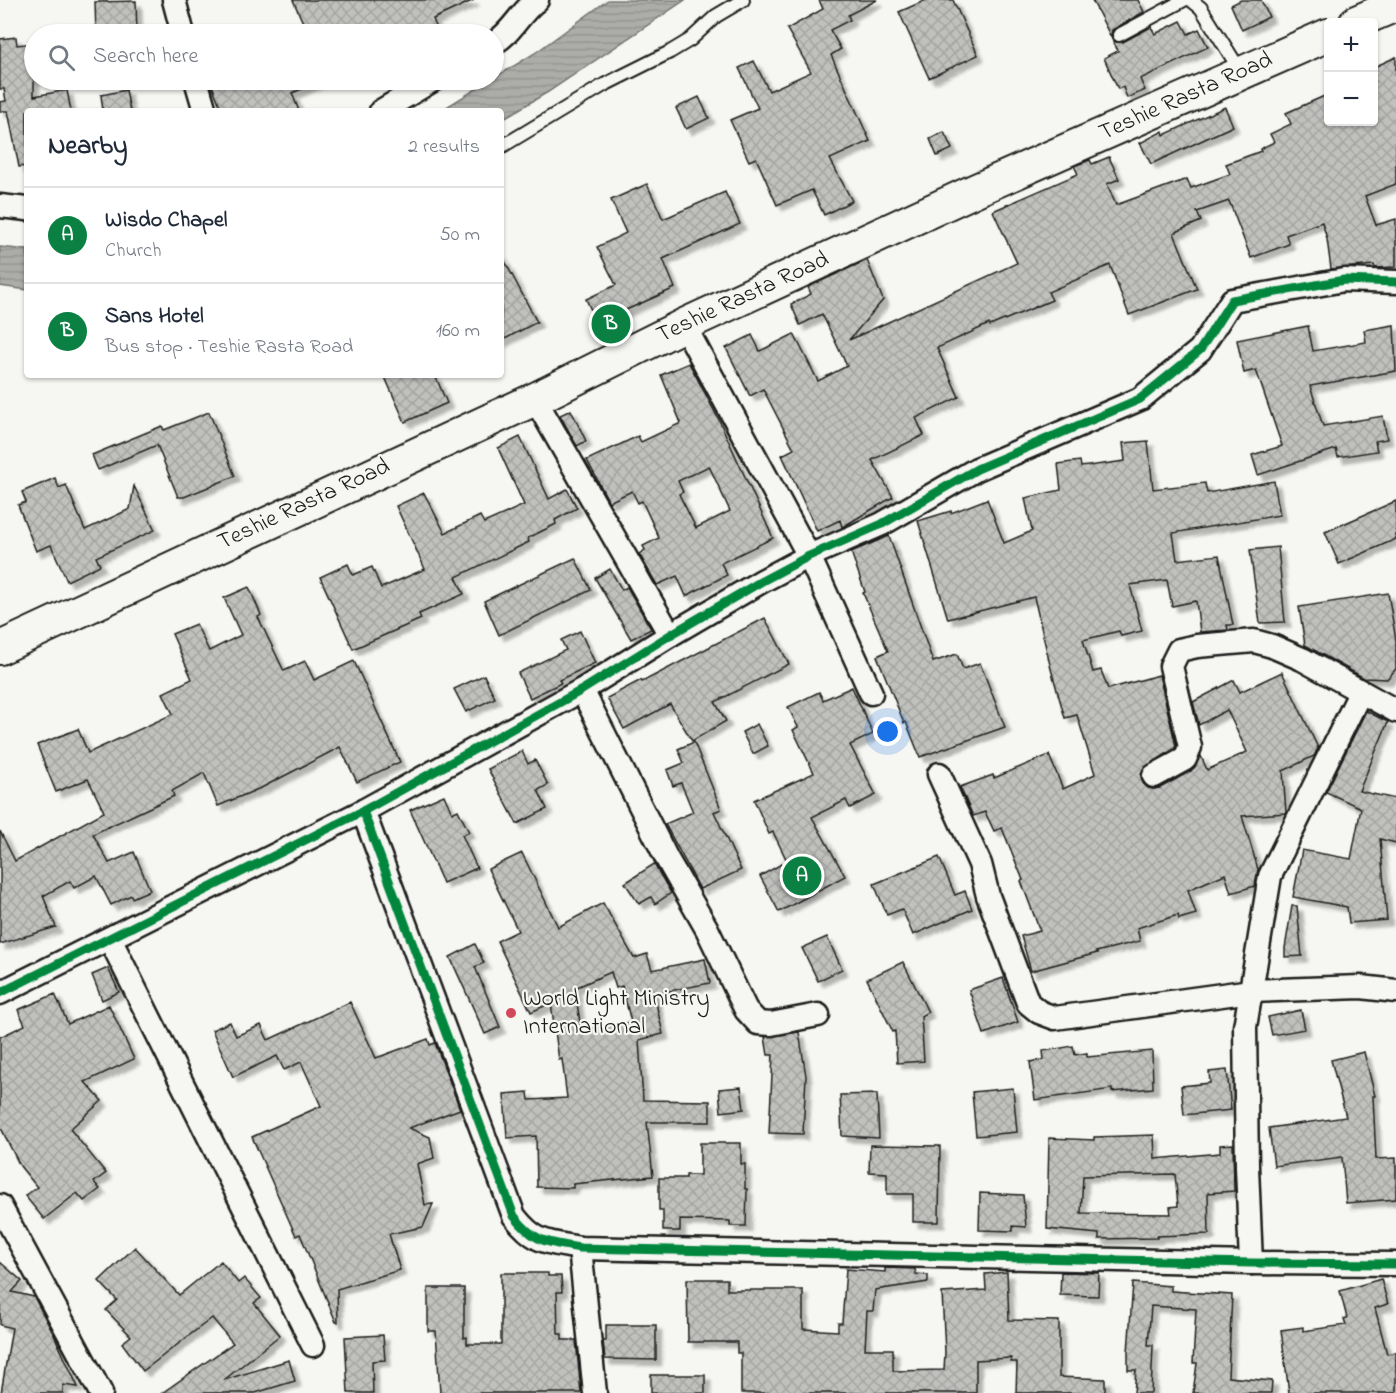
<!DOCTYPE html>
<html lang="en">
<head>
<meta charset="utf-8">
<style>
  :root { --surface:#fff; --page:#f2f2f3; --text:#1f2937; --muted:#747a83; --line:#e0e1e3; --accent:#0b8043 }
  body { margin:0; font-family:"Indie Flower",sans-serif; background:var(--page); color:var(--text) }
  .controls { position:absolute; right:18px; top:18px; display:grid; overflow:hidden; border-radius:6px; box-shadow:0 2px 4px #0004 }
  .controls button { width:54px; height:54px; display:grid; place-items:center; padding:0; border:0; border-bottom:2px solid var(--line); background:var(--surface); color:var(--text); font:30px sans-serif }
  .you { position:absolute; left:888px; top:732px; width:21px; height:21px; margin:-15px; border:4px solid #fff; border-radius:50%; background:#1a73e8; box-shadow:0 0 0 9px #1a73e833 }
  .badge { display:grid; place-items:center; width:39px; height:39px; border-radius:50%; background:var(--accent); color:#fff; font-size:20px; font-weight:700 }
  .pin { position:absolute; translate:-50% -50%; border:3px solid #fff; box-shadow:0 2px 6px #0006 }
  .list { margin:0; padding:0; list-style:none }
  h2 { display:flex; justify-content:space-between; align-items:center; height:78px; margin:0; padding:0 24px; font-size:26px }
  h2 small { font-size:20px; font-weight:400; color:var(--muted) }
  .list li { display:grid; grid-template-columns:39px 1fr auto; gap:18px; align-items:center; box-sizing:border-box; height:96px; padding:0 24px; border-top:2px solid var(--line) }
  .list b { display:block; font-size:22px; white-space:nowrap }
  .list p { margin:0; font-size:20px; white-space:nowrap; color:var(--muted) }
  .list em { font-size:20px; font-style:normal; color:var(--muted) }
  .icon { flex:none; width:33px; height:33px; fill:none; stroke:currentColor; stroke-width:2; stroke-linecap:round; stroke-linejoin:round }
  .map { position:relative; flex:none; width:1396px; height:1393px; overflow:hidden }
  .search { position:absolute; background:var(--surface); box-shadow:0 2px 4px #0004; left:24px; top:24px; width:480px; height:66px; display:flex; align-items:center; gap:15px; box-sizing:border-box; padding:0 21px; border-radius:33px; color:var(--muted); font-size:22px }
  .panel { position:absolute; background:var(--surface); box-shadow:0 2px 4px #0004; left:24px; top:108px; width:480px; height:270px; border-radius:6px }
  .map>svg:first-child { display:block }
</style>
</head>
<body>
<div class="map">
<svg width="1396" height="1393" viewBox="0 0 1396 1393">
  <defs>
    <pattern id="water-rules" width="6" height="5" patternUnits="userSpaceOnUse" patternTransform="scale(1.5)"><rect width="6" height="5" fill="#acaca9"/><path d="M0 2.5h6" fill="none" stroke="#939391"/></pattern>
    <pattern id="building-cross-hatch" width="8" height="8" patternUnits="userSpaceOnUse" patternTransform="scale(1.5)"><rect width="8" height="8" fill="#c0c0bd"/><path d="M0 0l8 8M0 8l8-8" fill="none" stroke="#a4a4a2"/></pattern>
    <filter id="shadow"><feDropShadow dx="5.5" dy="5.5" stdDeviation="1.5" flood-color="#0004"/></filter>
  </defs>
  <rect width="100%" height="100%" fill="#f6f6f2"/>
  <filter id="ink" filterUnits="userSpaceOnUse"><feTurbulence type="fractalNoise" baseFrequency=".0167" numOctaves="2"/><feDisplacementMap in="SourceGraphic" scale="12" xChannelSelector="R" yChannelSelector="G"/><feConvolveMatrix kernelMatrix="1 2 1 2 8 2 1 2 1" color-interpolation-filters="sRGB"/></filter>
  <g filter="url(#ink)">
    <g fill="url(#water-rules)" stroke="#727271" stroke-width="1.5">
      <path d="M608 0H685L548 92 501 120V111H440L535 53Z"/>
      <path d="M0 247 27 250V290L0 286Z"/>
    </g>
    <g fill="url(#building-cross-hatch)" stroke="#1c1c1c" stroke-width="1.5" fill-rule="evenodd" filter="url(#shadow)">
      <path d="M293 0H474L433 19 439 34H308Z"/>
      <path d="M819 0H877L848 15 850 20 830 30 841 49 831 55 870 141 830 159 852 201 824 215 812 190 777 205 756 158 749 161 730 120 758 108 739 68 754 61 769 91 811 72 787 29 823 9Z"/>
      <path d="M926 0H953L978 55 929 78 899 12Z"/>
      <path d="M1092 0H1138L1144 12 1112 30 1111 35 1115 42H1123L1151 27 1155 34 1181 21 1188 34 1199 29 1208 47 1140 79 1145 90 1127 98 1123 87 1118 89 1104 58 1118 51Z"/>
      <path d="M1241 0H1261L1269 17 1242 30 1231 5Z"/>
      <path d="M136 1 137 34H96L95 2Z"/>
      <path d="M16 37 17 45 34 43V96L67 90 71 111H27V166L19 167 8 111H0V102L6 101 4 89H0V39Z"/>
      <path d="M1396 57V184L1365 196 1376 225 1396 219V267L1375 268 1374 265 1331 269 1327 239 1322 222 1286 235 1289 244 1251 258 1229 201 1197 212 1201 221 1174 233 1197 289 1129 315 1110 265 1048 292 1052 300 990 326 989 324 937 348 959 397 916 418 924 435 872 460 893 497 844 526 842 527 840 520 817 531 782 455 794 449 763 389 750 396 726 348 752 335 760 351 794 334 818 381 847 366 822 314 800 325 791 304 811 294 808 287 867 260 883 300 849 340 1017 263 993 211 1078 174 1074 166 1090 160 1092 164 1109 157 1119 179 1107 184 1116 205 1187 179 1191 188 1230 174 1226 164 1261 151 1260 149 1274 142 1270 134 1291 124 1286 113 1329 94V122H1374V67Z"/>
      <path d="M210 80H323L292 93 299 111H222Z"/>
      <path d="M126 90 130 111H103L101 95Z"/>
      <path d="M699 97 709 118 686 129 676 108Z"/>
      <path d="M1225 107 1233 126 1151 164 1140 143 1163 131 1164 135Z"/>
      <path d="M944 132 952 149 937 156 930 139Z"/>
      <path d="M647 184 663 219 725 192 740 224 663 259 675 288 597 323 586 299 616 285 597 247 626 233 611 200Z"/>
      <path d="M501 254 537 322 501 341Z"/>
      <path d="M1394 325 1396 371 1310 386 1323 426 1383 416 1387 439 1375 441 1377 451 1338 457 1336 449 1258 475 1252 455 1282 446 1256 370 1244 373 1237 340 1308 326 1313 351 1366 342 1364 330Z"/>
      <path d="M689 363 719 420 773 538 721 563 727 575 686 596 677 576 657 585 639 554 645 550 643 546 659 538 642 501 638 503 632 491 609 502 587 460 638 436 641 442 681 423 661 375ZM709 466 730 511 696 528 679 494 683 492 678 481Z"/>
      <path d="M384 375H435L447 403 405 422Z"/>
      <path d="M571 410 586 441 577 446 560 415Z"/>
      <path d="M209 412 235 476 184 497H178L157 445 98 470 92 455 162 426 164 430Z"/>
      <path d="M520 437 549 499 567 489 577 508 555 520 556 524 528 538 529 542 456 577 464 594 419 614 421 619 353 649 320 577 348 564 353 575 372 567 381 588 425 569 396 506 424 493 445 533 480 516 484 523 524 505 498 448Z"/>
      <path d="M1148 441 1153 489 1205 483 1207 493 1274 481 1280 515 1173 533 1177 560 1219 555 1233 625H1227L1228 630 1200 632 1196 601 1172 606 1167 580 1130 585 1142 631 1121 636 1119 631 1083 640 1093 672 1101 670 1108 689 1159 675 1176 746 1174 749 1143 769 1141 776 1143 783 1148 788 1153 789 1160 788 1191 771 1201 756 1207 770 1247 752 1227 710 1199 725 1193 702 1234 680 1240 692 1282 672 1318 748 1314 756 1283 771 1286 813 1242 816 1258 869 1255 886 1231 893 1225 874 1188 890 1196 914 1179 919 1178 915 1137 928 1140 941 1096 952 1097 953 1031 971 1021 936 1040 931 1021 881 1023 880 1002 828 994 831 985 812 973 816 960 787 993 775 994 778 1049 755 1063 789 1095 774 1077 715 1065 718 1051 669 1034 597 948 619 918 521 951 511V513L987 499 1004 543 1032 531 1025 498 1061 490 1058 464 1080 461 1081 467 1125 461 1123 443Z"/>
      <path d="M55 478 59 488 66 485 85 530 130 509 134 486 155 530 96 557 100 565 67 581 51 545 36 551 18 505 26 502 22 492Z"/>
      <path d="M1396 501V539L1339 564 1325 532Z"/>
      <path d="M889 536 933 662 957 654 963 669 980 663 1005 727 920 757 906 722 904 723 877 656 888 651 863 593 865 592 851 552Z"/>
      <path d="M1278 547 1285 622 1260 623 1250 550Z"/>
      <path d="M575 558 591 590 499 635 484 601Z"/>
      <path d="M610 569 622 590 627 587 651 629 631 639 595 578Z"/>
      <path d="M249 587 261 615 258 617 284 671 305 661 314 680 354 661 400 762 357 782 340 747 263 787 218 806 204 773 172 791 174 796 93 834 109 863 134 852 150 890 132 898 131 895 111 905 96 876 74 888 70 881 43 896 56 927 0 944V831L15 861 104 812 88 779 56 792 37 745 78 729 88 753 173 714 163 693 192 679 172 634 196 624 209 651 241 635 224 598Z"/>
      <path d="M1388 593 1396 640V669L1387 679 1364 678 1305 645 1299 607Z"/>
      <path d="M765 618 789 664 715 702 726 721 692 741 670 704 624 729 607 698 641 680 642 682Z"/>
      <path d="M580 631 595 663 559 680 561 683 530 698 518 673 566 650 561 640Z"/>
      <path d="M484 675 495 698 466 712 454 689Z"/>
      <path d="M852 687 873 734 850 745 876 795 850 808 846 800 812 817 845 876 779 912 760 876 787 861 773 832 769 834 754 800 814 773 793 730 798 727 788 707 819 692 823 700Z"/>
      <path d="M1366 711 1388 722 1359 791 1396 799V843L1380 839 1387 920 1349 923 1347 907 1293 897 1302 850 1351 859 1361 808 1326 792Z"/>
      <path d="M757 724 768 746 753 754 742 732Z"/>
      <path d="M694 742 721 809 714 812 741 870 700 889 665 824 693 812 681 783 673 786 667 770 684 763 678 749Z"/>
      <path d="M522 751 528 764 535 760 548 785 538 790 547 809 517 824 488 769Z"/>
      <path d="M444 795 452 813 458 810 469 832 462 835 477 868 443 883 410 810Z"/>
      <path d="M522 853 558 927 603 903 634 958 647 954 652 970 705 959 710 983 654 994 663 1034 639 1040 643 1100 710 1101V1122H647L653 1176 573 1184V1188L537 1187 536 1136 507 1138 504 1094 528 1092 529 1100 567 1098 562 1059 559 1060 551 1003 531 1012 497 941 518 931 488 869ZM611 972 616 988 622 986 631 1022 581 1030 575 988Z"/>
      <path d="M939 857 955 895 965 891 972 909 913 935 902 909 887 915 874 884Z"/>
      <path d="M654 864 671 893 655 904 651 897 639 904 625 883Z"/>
      <path d="M1292 906H1297L1302 956 1285 957V948Z"/>
      <path d="M827 937 842 969 818 981 802 948Z"/>
      <path d="M475 944 484 963 475 967 500 1027 485 1034 450 957Z"/>
      <path d="M903 962 928 1012 921 1016 924 1061 897 1063 895 1031 893 1032 867 979Z"/>
      <path d="M108 968 119 992 102 1000 92 975Z"/>
      <path d="M1003 978 1018 1022 984 1034 969 990Z"/>
      <path d="M55 994 68 1024 109 1005 134 1059 85 1082 102 1101 70 1129 106 1173 94 1182 100 1189 84 1201 77 1193 44 1219 25 1196 37 1187 20 1166 0 1126V1037L25 1025 18 1010Z"/>
      <path d="M350 1002 376 1058 428 1039 430 1045 435 1043 460 1109 409 1128 430 1137 434 1158 417 1164 425 1205 433 1204 423 1227 389 1234 400 1270 337 1289 338 1322H336L300 1234 296 1236 252 1137 321 1106 301 1062 284 1070 277 1056 233 1077 212 1030 230 1022 236 1036 261 1025 268 1040Z"/>
      <path d="M1301 1010 1305 1029 1272 1035 1268 1017Z"/>
      <path d="M799 1032 806 1076 803 1134 769 1133 773 1055H768L765 1037Z"/>
      <path d="M1073 1046 1075 1055 1087 1053V1057L1152 1051 1153 1088 1112 1092V1089L1035 1100 1030 1062 1044 1060 1043 1051Z"/>
      <path d="M1364 1052 1375 1096H1373L1376 1159 1396 1158V1199L1346 1203 1342 1157 1274 1166 1269 1128 1346 1117 1331 1060Z"/>
      <path d="M1227 1070 1231 1110 1184 1115 1181 1086 1210 1083 1209 1072Z"/>
      <path d="M741 1087 744 1109 721 1112 719 1089Z"/>
      <path d="M1013 1088 1017 1132 976 1136 972 1092Z"/>
      <path d="M877 1094 879 1138 842 1136 840 1095Z"/>
      <path d="M1154 1135 1155 1159 1220 1153V1145L1233 1144 1234 1191 1208 1193 1209 1234 1157 1236V1238L1099 1239V1234L1047 1229 1049 1138 1094 1140V1137ZM1175 1174 1178 1206 1170 1207 1171 1214 1081 1213 1083 1176Z"/>
      <path d="M700 1143H741V1164H745V1189H747L746 1226H730V1221L680 1220V1231H663V1210H659V1178H686V1175H700Z"/>
      <path d="M870 1145 940 1146 939 1222H913V1194H887V1173L869 1172Z"/>
      <path d="M980 1193 1023 1195 1026 1227 1013 1226V1231L979 1230Z"/>
      <path d="M135 1247 179 1295 221 1261 238 1283 244 1278 261 1298 254 1303 280 1335 224 1380 289 1360 295 1381 255 1393H162L233 1343 212 1318 143 1371 122 1343 131 1336 106 1310 117 1300 99 1281Z"/>
      <path d="M0 1262 22 1281 12 1292 34 1297 54 1335 78 1387 63 1385V1393H1L12 1328 0 1325Z"/>
      <path d="M885 1268 915 1269 916 1274 928 1275V1282L875 1290 873 1311H867L865 1349H893V1371L944 1370 945 1352 942 1293 986 1290 985 1274 1007 1272 1009 1320 1059 1321V1377L1105 1379V1393H1016L1017 1362H1011V1358L976 1360V1393H741V1353H737V1342H688L687 1279H727V1290H803V1329L838 1331V1323H842L846 1269 885 1272Z"/>
      <path d="M1061 1272 1099 1273 1098 1296 1060 1295Z"/>
      <path d="M501 1273H548V1276H561L562 1292H557L558 1334H562V1340H576L581 1393H440L436 1331H428V1288H464V1338L467 1337V1344H501Z"/>
      <path d="M1381 1279 1388 1304 1375 1308 1387 1354 1396 1352V1393H1289L1281 1330 1303 1327V1331L1346 1325 1344 1319 1347 1318 1340 1291Z"/>
      <path d="M1133 1283 1171 1286V1291L1232 1295 1228 1377 1272 1381 1271 1393H1193L1197 1363H1193L1196 1309 1151 1306 1148 1345H1153L1151 1393H1134L1136 1370H1128V1352Z"/>
      <path d="M606 1325H656V1360L605 1359 603 1341H606Z"/>
      <path d="M383 1335 385 1360 372 1361 373 1393H348L345 1337Z"/>
      <rect x="651" y="1375" width="54" height="18"/>
    </g>
    <g fill="none" stroke-linecap="round" stroke-linejoin="round">
      <defs>
        <g id="lane">
          <path d="M1191 0 1201 8 1241 72"/>
          <path d="M1119 35 1184 0"/>
          <path d="M501 147 604 85 670 52 690 40 716 16 743 0"/>
        </g>
        <g id="street">
          <path d="M174 0 183 34"/>
          <path d="M494 43C512 33 520 12 537 0"/>
          <path d="M196 80 205 111"/>
          <path d="M381 111 433 80"/>
          <path d="M0 206 27 209"/>
          <path d="M684 325 809 556 871 693"/>
          <path d="M535 399 670 635"/>
          <path d="M582 690 667 859 707 929 746 1010 758 1023 771 1024 818 1015"/>
          <path d="M939 774 980 864 988 896 1028 1003 1039 1012 1055 1018 1251 991 1361 987 1396 991"/>
          <path d="M1154 776 1185 759 1190 747 1171 666 1179 650 1197 646 1254 641 1272 646 1302 659 1396 711"/>
          <path d="M363 811 514 1216C536 1244 547 1242 580 1248L1251 1263 1396 1264"/>
          <path d="M110 939 313 1345"/>
          <path d="M0 993 363 811 582 690 670 635 762 581 809 556 882 524 977 469 1140 399 1200 350 1232 300 1344 280 1396 282"/>
          <path d="M0 1206 101 1393"/>
          <path d="M580 1248 595 1393"/>
          <path d="M1251 1263 1247 1167 1245 1027 1270 876 1360 693"/>
        </g>
        <g id="secondary">
          <path d="M1356 22 1396 5"/>
          <path d="M0 648 535 399 684 325 976 190 1328 35"/>
        </g>
      </defs>
      <use href="#lane" stroke="#1c1c1c" stroke-width="16"/>
      <use href="#street" stroke="#1c1c1c" stroke-width="27"/>
      <use href="#secondary" stroke="#1c1c1c" stroke-width="36"/>
      <use href="#lane" stroke="#f6f6f2" stroke-width="12"/>
      <use href="#street" stroke="#f6f6f2" stroke-width="22"/>
      <use href="#secondary" stroke="#f6f6f2" stroke-width="32"/>
      <defs>
        <g id="cycleway">
          <path d="M363 811 514 1216C536 1244 547 1242 580 1248L1251 1263 1396 1264"/>
          <path d="M0 993 363 811 582 690 670 635 762 581 809 556 882 524 977 469 1140 399 1200 350 1232 300 1344 280 1396 282"/>
        </g>
      </defs>
      <use href="#cycleway" stroke="#f6f6f2" stroke-width="13"/>
      <use href="#cycleway" stroke="#00873e" stroke-width="9"/>
    </g>
  </g>
  <circle fill="#d1495b" stroke="#f6f6f2" stroke-width="2" cx="511" cy="1013" r="6"/>
  <g text-anchor="middle" dominant-baseline="central" stroke-width="4.5" stroke-linejoin="round" paint-order="stroke">
    <g font-size="24" fill="#1c1c1c" stroke="#f6f6f2">
      <text transform="translate(1186 97) rotate(-24)">Teshie Rasta Road</text>
      <text transform="translate(743 298) rotate(-25)">Teshie Rasta Road</text>
      <text transform="translate(304 505) rotate(-25)">Teshie Rasta Road</text>
    </g>
    <g font-size="24" fill="#1c1c1c" stroke="#f6f6f2" text-anchor="start">
      <text x="523" y="999">World Light Ministry<tspan x="523" dy="28">International</tspan></text>
    </g>
  </g>
</svg>
<div class="controls">
<button>+</button>
<button>−</button>
</div>
<div class="you"></div>
<div class="pin badge" style="left:802px;top:876px">A</div>
<div class="pin badge" style="left:611px;top:324px">B</div>
<div class="search"><svg class="icon" aria-label="search" viewBox="0 0 24 24"><circle cx="10" cy="10" r="6"/><path d="M15 15l6 6"/></svg>Search here</div>
<section class="panel">
<h2>Nearby<small>2 results</small></h2>
<ul class="list">
<li><span class="badge">A</span><div><b>Wisdo Chapel</b><p>Church</p></div><em>50 m</em></li>
<li><span class="badge">B</span><div><b>Sans Hotel</b><p>Bus stop · Teshie Rasta Road</p></div><em>160 m</em></li>
</ul>
</section>
</div>
</body>
</html>
